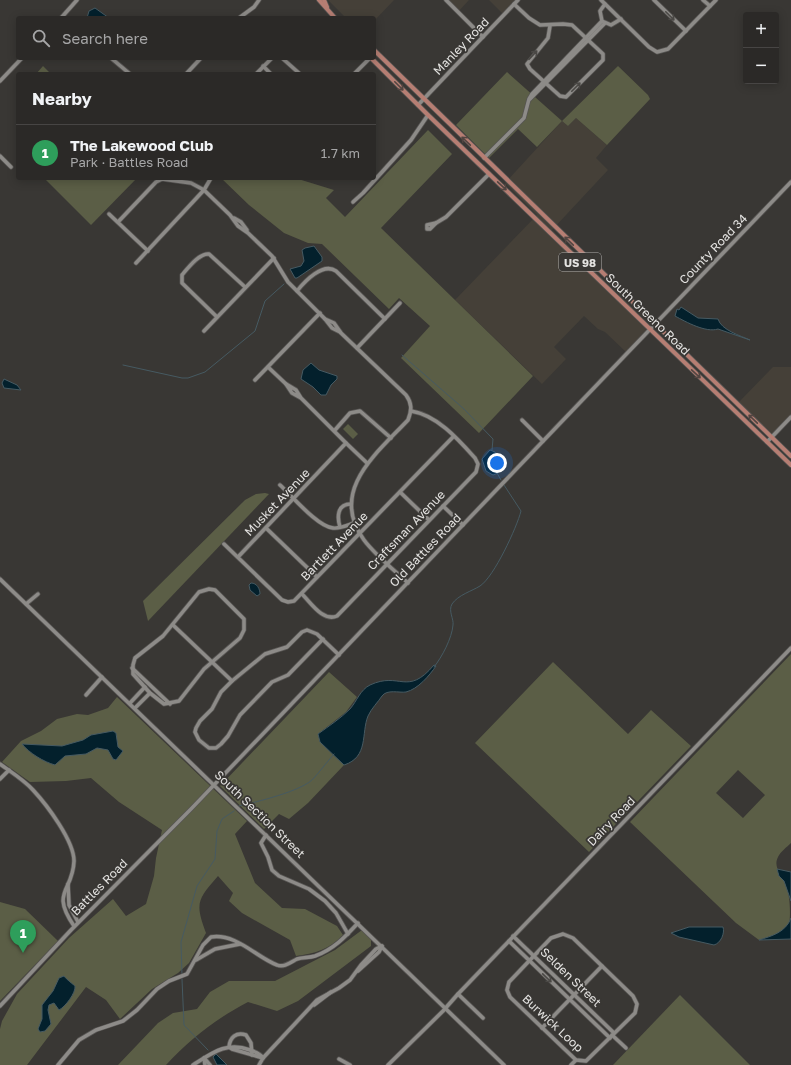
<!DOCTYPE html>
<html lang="en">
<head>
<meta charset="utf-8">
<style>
  :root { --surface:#2b2927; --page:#373533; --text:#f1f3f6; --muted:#a6a6a7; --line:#474544; --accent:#0bd98b }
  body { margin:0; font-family:"Golos Text",sans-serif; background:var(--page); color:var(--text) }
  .controls { position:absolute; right:12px; top:12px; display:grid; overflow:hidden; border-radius:4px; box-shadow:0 2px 10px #0003 }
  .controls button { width:36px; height:36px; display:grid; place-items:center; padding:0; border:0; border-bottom:1px solid var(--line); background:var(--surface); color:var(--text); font:20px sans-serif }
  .you { position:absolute; left:497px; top:463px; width:14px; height:14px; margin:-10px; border:3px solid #fff; border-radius:50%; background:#1a73e8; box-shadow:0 0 0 6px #1a73e833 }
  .badge { display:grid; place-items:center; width:26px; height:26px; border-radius:50%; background:var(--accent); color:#fff; font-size:13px; font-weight:700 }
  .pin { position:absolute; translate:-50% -33px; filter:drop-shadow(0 1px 2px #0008) }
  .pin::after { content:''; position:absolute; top:21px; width:14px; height:12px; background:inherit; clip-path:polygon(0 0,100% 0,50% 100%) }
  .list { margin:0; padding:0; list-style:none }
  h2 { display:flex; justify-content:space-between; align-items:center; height:52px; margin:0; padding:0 16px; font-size:17px }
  h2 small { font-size:13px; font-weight:400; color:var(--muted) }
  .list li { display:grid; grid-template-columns:26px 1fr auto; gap:12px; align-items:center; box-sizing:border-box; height:56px; padding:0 16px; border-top:1px solid var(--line) }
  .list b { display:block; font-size:15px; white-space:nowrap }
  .list p { margin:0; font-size:13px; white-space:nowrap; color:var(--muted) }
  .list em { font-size:13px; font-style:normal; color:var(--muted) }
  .icon { flex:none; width:22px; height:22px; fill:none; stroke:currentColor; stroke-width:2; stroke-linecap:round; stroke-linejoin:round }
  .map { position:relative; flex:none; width:791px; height:1065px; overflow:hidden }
  .search { position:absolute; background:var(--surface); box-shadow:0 2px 10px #0003; left:16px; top:16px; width:360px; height:44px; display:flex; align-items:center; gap:10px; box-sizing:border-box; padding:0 14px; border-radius:4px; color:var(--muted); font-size:15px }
  .panel { position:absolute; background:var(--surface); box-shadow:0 2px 10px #0003; left:16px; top:72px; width:360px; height:108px; border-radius:4px }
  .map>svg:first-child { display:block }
</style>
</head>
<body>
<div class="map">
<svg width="791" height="1065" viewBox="0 0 791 1065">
  <rect width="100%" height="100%" fill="#393734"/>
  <g fill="#454038">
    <path d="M328 0H394L374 21V18H346Z"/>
    <path d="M444 0H469L457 13Z"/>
    <path d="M489 0H516L503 14Z"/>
    <path d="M576 118 607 145 596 158 608 170 552 230 650 325 626 352 605 332 598 329 584 316 554 347 566 359 542 384 455 300 537 215 505 183 562 121 568 126Z"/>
    <path d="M773 367H791V420L774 437 739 402Z"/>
  </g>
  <g fill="#5b5e46" fill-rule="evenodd">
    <path d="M43 66 51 74H36Z"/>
    <path d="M618 66 648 95 650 99 607 145 576 118 568 126 562 121 537 147 518 129 489 158 456 125 507 72 562 121Z"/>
    <path d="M428 130 452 154 381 228 533 376 479 433 401 358 430 326 399 298 389 309 322 244 308 243 284 233 249 205 221 178H295L334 190 326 198 345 217Z"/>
    <path d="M44 178H137L91 225Z"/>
    <path d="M348 424 358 434 353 439 343 429Z"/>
    <path d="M265 493 269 494 148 621 143 601 245 500 256 494Z"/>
    <path d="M791 654V843C787 847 780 852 778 857 773 867 781 874 785 882 790 893 791 914 789 925 783 934 769 937 759 940L736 923 630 822ZM738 770 765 795 743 818 716 793Z"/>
    <path d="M553 662 628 734 651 710 691 746 589 852 475 743Z"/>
    <path d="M329 672 357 697 346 712 318 734 320 742 344 765 308 803 289 819 279 814 264 829 220 786Z"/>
    <path d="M117 697 247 821 235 834 255 883 282 908 305 909 337 926 343 935C330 949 314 954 296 956L290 940 242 913 229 901 233 893 218 876C197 900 195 903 206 933L189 963 178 973 152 989 120 1019 106 1000 86 987 27 1065H0V1029L2 1021 17 994 69 938 113 899 126 916 146 904 154 876 156 858 162 830 119 802 91 778 66 781 30 782 2 762 21 741 41 731 57 719 77 714 88 715 108 708Z"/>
    <path d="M0 902 25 909 58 941 0 1001Z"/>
    <path d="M362 930 371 939V946L298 1001 277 1011 248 1002C217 1018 190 1039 166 1065H118L158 1023 173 1013 197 1009 210 992 229 981H275L335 950Z"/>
    <path d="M680 995 750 1065H613Z"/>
  </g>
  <g fill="#03202c" stroke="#465a62">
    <path d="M95 8 109 18H87L89 11Z"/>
    <path d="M314 246 322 257V261L297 278H295L290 269 301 266 304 261 302 250 305 248Z"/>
    <path d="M681 307 698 318 718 319C721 330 741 336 750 340L718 329C706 333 686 322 675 316L677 309 679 310Z"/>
    <path d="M311 363 319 370 337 376V379L331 385 326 395H321L313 387 301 379 303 370Z"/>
    <path d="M4 379 17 385 21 390 4 388 2 383Z"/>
    <path d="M490 450 495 452 500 464 498 473 493 475 486 471 482 459Z"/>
    <path d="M251 583C257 583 260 589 260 594L257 596 250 590 249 585Z"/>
    <path d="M434 665 436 666C429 676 418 689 406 692 399 693 387 689 382 696 378 702 371 709 368 716 361 733 369 757 344 765L320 742 318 734C329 726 341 718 350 709 357 701 360 690 370 685 400 671 407 697 434 665Z"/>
    <path d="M113 731 116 733 118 747 123 751 116 760 113 759 108 750 97 748 86 754 65 756 55 765C44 762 29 753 22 744L62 746 83 740 91 735Z"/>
    <path d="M777 869 791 872V901L784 881 779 876Z"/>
    <path d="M791 918V939L759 940C772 936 786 932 791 918Z"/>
    <path d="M689 927H723C725 933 721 943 714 945L679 937 671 933Z"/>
    <path d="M64 976C66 979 74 985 75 986 76 993 65 1007 59 1010L54 1003 49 1005 48 1010 51 1024 45 1031 40 1032 38 1029 42 1019V1005L53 991 59 978Z"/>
    <path d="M216 1054 227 1065H217L213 1057Z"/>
  </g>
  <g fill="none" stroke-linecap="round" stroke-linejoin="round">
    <g stroke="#465a62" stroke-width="1">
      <path d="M402 355 464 409 493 439 492 450"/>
      <path d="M123 365 182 378H188L205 372 255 331 265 301 284 284"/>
      <path d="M497 473 501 480"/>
      <path d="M434 667C442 657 452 638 453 625 454 619 448 611 452 604 458 595 472 591 480 586 494 577 517 527 521 511L504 485"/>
      <path d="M239 806C256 802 303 791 314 778 321 770 327 762 334 754"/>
      <path d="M182 975 181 942 197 886 215 859 217 831 222 819 234 811"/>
      <path d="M182 979 184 1025 208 1050"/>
    </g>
    <defs>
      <g id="minor">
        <path d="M446 0 483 37"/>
        <path d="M601 0 649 47 657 52 668 49 716 0"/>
        <path d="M654 0 686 31"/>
        <path d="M703 0 710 6"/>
        <path d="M514 4 529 18 540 25 563 24 572 25 603 54V60L566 97 560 96 530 69 527 64 548 38 550 26"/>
        <path d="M605 4 600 11 602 21 611 25 621 19"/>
        <path d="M61 18 77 0"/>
        <path d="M239 18 254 7 259 0"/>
        <path d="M111 58 130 74"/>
        <path d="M282 58 300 74"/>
        <path d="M263 66 271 74"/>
        <path d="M186 74 201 58"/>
        <path d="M256 74 272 58"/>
        <path d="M354 74 370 58"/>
        <path d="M0 81 22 58"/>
        <path d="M530 99 605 23"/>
        <path d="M418 105 518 0"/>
        <path d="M0 156 11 167"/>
        <path d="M484 158 524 118 529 99 532 94 602 21"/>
        <path d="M211 178 204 190 230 215 238 226 248 233 272 256 288 282 325 319 332 328 340 332"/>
        <path d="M353 202 363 193 411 140 428 115"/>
        <path d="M109 214 148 251"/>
        <path d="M234 218 241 222 247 230"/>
        <path d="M118 222 156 182 162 179 191 183 204 190 136 263"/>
        <path d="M436 223 446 217 489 174"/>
        <path d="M436 223 430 229H427V225Z"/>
        <path d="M297 291C305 281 323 262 336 271L385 319"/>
        <path d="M217 317 182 283V275C188 268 199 253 209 254L245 287"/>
        <path d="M325 319 334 323 341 333 406 395C412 403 412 410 408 420 377 453 328 491 364 540 376 556 393 569 408 583"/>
        <path d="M204 331 274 258"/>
        <path d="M357 348 400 303"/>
        <path d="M268 367 286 384"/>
        <path d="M255 380 320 313"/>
        <path d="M522 420 543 441"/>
        <path d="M335 430 350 413 360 411 391 438"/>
        <path d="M767 442 791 417"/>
        <path d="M346 443 367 463"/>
        <path d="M280 485C292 496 318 527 333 528 340 529 348 525 354 523"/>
        <path d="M400 492 429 520"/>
        <path d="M443 506 463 525"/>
        <path d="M340 527C337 517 337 504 351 504"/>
        <path d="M266 528 317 577"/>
        <path d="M224 544 282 600 288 602 294 601 453 437"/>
        <path d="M238 557 346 443 301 398 292 393 286 384 296 390 301 398"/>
        <path d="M0 579 504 1065"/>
        <path d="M302 594C311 603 323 622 337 616L476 472 478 464 475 458C458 439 437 415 411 411"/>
        <path d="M26 604 38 594"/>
        <path d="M173 625 232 681 265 654 287 647 302 632 307 630 317 634 339 655"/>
        <path d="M132 668 170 704"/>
        <path d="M232 681 221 692 212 709 200 721 196 728 195 732 199 740 209 748H216L221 744 228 736 240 715 272 682 288 675 323 639"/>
        <path d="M86 695 102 677"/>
        <path d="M130 703 145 687"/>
        <path d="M135 708 150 693 164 704 179 701 204 669 240 638 244 630V619L215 590 209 589 199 592 163 636 135 658 133 665V674L150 693"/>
        <path d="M0 764C11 772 24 780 33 790 47 805 74 841 74 861 73 892 50 891 74 926"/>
        <path d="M0 779 9 770"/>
        <path d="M266 835 261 843 268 857 272 870 279 876 309 889 325 901 336 913 348 934"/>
        <path d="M68 884 69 905 78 922"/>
        <path d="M563 934 573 938 633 996 637 1004 635 1013 586 1061 576 1060 510 997 507 990 509 982 551 938Z"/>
        <path d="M513 936 614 1033"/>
        <path d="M509 941 610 1038"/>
        <path d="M196 960 215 949 240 944"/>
        <path d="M358 971 379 952 382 946"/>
        <path d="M458 994 483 1018"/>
        <path d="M314 1005 331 992"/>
        <path d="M0 1006 71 930 191 809 791 182"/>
        <path d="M542 1028 602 966"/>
        <path d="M612 1035 626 1048"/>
        <path d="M229 1047C230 1037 236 1032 246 1035L251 1043 252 1055"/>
        <path d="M229 1047 232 1049 263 1058"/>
        <path d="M204 1058 210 1065"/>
        <path d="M204 1058 205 1065"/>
        <path d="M339 1059 350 1065"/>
        <path d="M58 1065 79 1040 96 1030 123 1021 137 1010 157 989 169 981 187 974 203 945 211 937C236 933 256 957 277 965 284 968 291 962 297 959 303 957 309 958 315 956 334 949 345 937 358 923"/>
        <path d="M193 1065C212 1053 227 1041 250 1050 255 1052 260 1053 263 1058"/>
        <path d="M259 1065 263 1058 317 1000 339 988 350 980 361 965 376 949 382 946"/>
        <path d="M388 1065 443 1011 458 994 791 648"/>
        <path d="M571 1065 576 1060"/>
      </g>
      <g id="major">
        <path d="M319 0 335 18"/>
        <path d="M324 0 327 7"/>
        <path d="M374 50 791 456"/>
        <path d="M371 58 428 115 791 465"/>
      </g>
    </defs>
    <use href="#minor" stroke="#575553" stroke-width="5"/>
    <use href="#major" stroke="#575553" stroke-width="5.5"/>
    <use href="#minor" stroke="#8d8b88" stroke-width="3.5"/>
    <use href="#major" stroke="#b67e73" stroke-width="4"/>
  </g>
  <defs><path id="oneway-shaft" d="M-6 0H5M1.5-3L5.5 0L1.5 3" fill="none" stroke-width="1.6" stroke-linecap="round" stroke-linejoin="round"/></defs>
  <g stroke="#4a4845">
    <use href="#oneway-shaft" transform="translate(670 16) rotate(45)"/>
    <use href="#oneway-shaft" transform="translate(533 55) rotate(-47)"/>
    <use href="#oneway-shaft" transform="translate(576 87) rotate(-45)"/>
    <use href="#oneway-shaft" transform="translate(547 978) rotate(44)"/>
  </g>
  <g stroke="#524541">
    <use href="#oneway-shaft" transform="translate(399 86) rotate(45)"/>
    <use href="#oneway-shaft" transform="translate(466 141) rotate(-136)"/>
    <use href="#oneway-shaft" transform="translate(502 186) rotate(43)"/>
    <use href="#oneway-shaft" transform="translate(569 241) rotate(-136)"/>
    <use href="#oneway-shaft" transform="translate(696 374) rotate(43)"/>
    <use href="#oneway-shaft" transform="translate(753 419) rotate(-136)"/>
  </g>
  <g text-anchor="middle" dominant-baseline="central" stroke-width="3.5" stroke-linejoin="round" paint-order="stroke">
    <rect fill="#393734" stroke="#b1afad" stroke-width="1" x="559" y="253" width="42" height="18" rx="3"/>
    <g font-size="11" font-weight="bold" fill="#e4e3e1">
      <text x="580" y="262">US 98</text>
    </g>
    <g font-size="12" fill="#e4e3e1" stroke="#393734">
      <text transform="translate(461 46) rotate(-46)">Manley Road</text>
      <text transform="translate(713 249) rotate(-46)">County Road 34</text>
      <text transform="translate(648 314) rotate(44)">South Greeno Road</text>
      <text transform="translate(277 502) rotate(-46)">Musket Avenue</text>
      <text transform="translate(406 530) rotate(-46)">Craftsman Avenue</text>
      <text transform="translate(334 546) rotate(-46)">Bartlett Avenue</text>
      <text transform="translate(425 550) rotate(-46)">Old Battles Road</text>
      <text transform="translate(260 814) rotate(44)">South Section Street</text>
      <text transform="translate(611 821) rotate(-46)">Dairy Road</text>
      <text transform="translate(99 887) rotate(-45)">Battles Road</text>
      <text transform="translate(571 977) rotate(44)">Selden Street</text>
      <text transform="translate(553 1023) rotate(43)">Burwick Loop</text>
    </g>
  </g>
</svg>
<div class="controls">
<button>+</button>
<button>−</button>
</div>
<div class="you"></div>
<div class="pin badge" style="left:23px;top:953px;background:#2e9e5b">1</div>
<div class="search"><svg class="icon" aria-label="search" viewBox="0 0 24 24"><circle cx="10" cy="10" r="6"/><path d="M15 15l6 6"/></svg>Search here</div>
<section class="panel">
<h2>Nearby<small></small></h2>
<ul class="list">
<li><span class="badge" style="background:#2e9e5b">1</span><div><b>The Lakewood Club</b><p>Park · Battles Road</p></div><em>1.7 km</em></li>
</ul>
</section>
</div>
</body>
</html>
